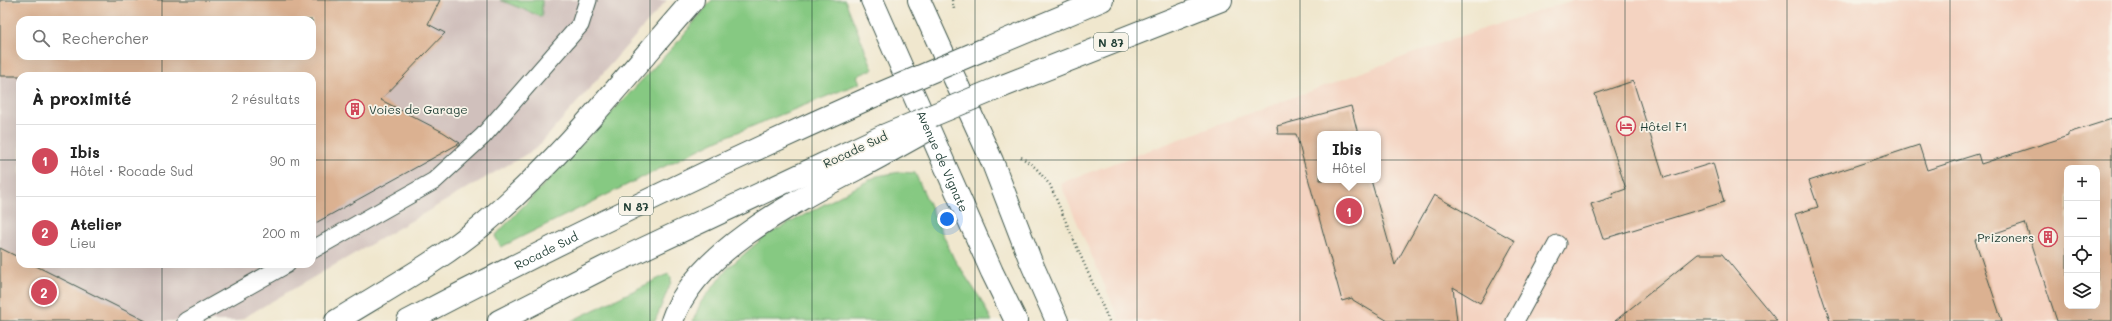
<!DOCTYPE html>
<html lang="fr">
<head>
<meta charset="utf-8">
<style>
  :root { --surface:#fff; --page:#f2f2f2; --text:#222; --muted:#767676; --line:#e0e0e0; --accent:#d1495b }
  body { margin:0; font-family:Mali,sans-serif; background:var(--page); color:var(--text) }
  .controls { position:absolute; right:12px; bottom:12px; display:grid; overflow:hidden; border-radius:8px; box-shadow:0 4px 16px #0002 }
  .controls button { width:36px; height:36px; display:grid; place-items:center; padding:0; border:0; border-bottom:1px solid var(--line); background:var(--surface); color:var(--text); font:20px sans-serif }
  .you { position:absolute; left:947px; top:219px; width:14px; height:14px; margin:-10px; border:3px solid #fff; border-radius:50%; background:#1a73e8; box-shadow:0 0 0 6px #1a73e833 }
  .badge { display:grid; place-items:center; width:26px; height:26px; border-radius:50%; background:var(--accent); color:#fff; font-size:13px; font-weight:700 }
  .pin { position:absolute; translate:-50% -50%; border:2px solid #fff; box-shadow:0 1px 4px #0006 }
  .popup { position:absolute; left:1317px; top:131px; width:64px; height:52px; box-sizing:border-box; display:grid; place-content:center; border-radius:8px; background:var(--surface); filter:drop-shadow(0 1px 3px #0005); font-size:13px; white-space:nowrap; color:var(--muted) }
  .popup b { font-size:15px; color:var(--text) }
  .popup::after { content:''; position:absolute; left:50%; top:100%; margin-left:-8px; border:8px solid transparent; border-top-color:var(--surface) }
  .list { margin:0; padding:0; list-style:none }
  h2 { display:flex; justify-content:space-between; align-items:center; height:52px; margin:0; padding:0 16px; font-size:17px }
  h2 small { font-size:13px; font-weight:400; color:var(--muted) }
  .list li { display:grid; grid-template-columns:26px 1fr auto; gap:12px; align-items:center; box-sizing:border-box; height:72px; padding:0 16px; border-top:1px solid var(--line) }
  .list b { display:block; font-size:15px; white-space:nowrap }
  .list p { margin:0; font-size:13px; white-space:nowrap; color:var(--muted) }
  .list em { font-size:13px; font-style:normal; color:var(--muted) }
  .icon { flex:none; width:22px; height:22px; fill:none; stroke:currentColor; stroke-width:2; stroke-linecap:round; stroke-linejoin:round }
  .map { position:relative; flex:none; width:2112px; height:321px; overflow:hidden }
  .search { position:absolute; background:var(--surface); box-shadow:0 4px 16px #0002; left:16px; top:16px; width:300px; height:44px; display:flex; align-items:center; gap:10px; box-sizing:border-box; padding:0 14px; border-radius:12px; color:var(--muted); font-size:15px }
  .panel { position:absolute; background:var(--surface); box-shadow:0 4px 16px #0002; left:16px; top:72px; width:300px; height:196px; border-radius:12px }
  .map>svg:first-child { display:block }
</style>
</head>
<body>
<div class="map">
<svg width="2112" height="321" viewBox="0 0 2112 321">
  <rect width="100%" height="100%" fill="#f7f3e8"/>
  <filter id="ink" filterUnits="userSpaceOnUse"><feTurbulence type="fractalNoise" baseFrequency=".025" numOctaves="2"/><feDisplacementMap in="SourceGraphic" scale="8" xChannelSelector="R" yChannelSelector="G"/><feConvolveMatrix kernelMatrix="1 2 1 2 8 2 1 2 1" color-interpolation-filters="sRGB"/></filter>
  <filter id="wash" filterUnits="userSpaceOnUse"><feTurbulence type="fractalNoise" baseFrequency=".012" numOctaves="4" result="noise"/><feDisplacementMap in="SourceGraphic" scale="16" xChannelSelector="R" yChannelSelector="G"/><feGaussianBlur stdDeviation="0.9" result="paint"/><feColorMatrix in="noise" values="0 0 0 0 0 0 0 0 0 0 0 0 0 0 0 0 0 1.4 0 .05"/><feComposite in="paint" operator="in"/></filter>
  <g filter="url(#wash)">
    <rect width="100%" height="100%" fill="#f0e7ce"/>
    <path fill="#f4d3c1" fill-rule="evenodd" d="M1573 0H2112V321H1120L1060 183 1458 37ZM1320 134H1378V180H1320ZM2067 168H2097V306H2067Z"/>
    <path fill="#d0c0bc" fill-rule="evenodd" d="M0 0H667L537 148 238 321H0ZM20 20H312V56H20ZM20 76H312V264H20Z"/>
    <g fill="#86c982" stroke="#52835b">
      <path d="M500 0H542V17Z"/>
      <path d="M712 0H845L873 69 857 76 860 83 718 140 501 247 495 236 676 44Z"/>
      <path d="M900 172 915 173 954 259 980 298 992 321H693L701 302 728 268 765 236 877 176Z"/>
      <path d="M668 274 671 277V282L655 321H571Z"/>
    </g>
    <g id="blocks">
      <g fill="#dbb191" fill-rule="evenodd">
        <path d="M0 0H440L428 24 445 33 381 100 443 132 460 143 312 225V76H0ZM20 20H312V56H20Z"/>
        <path d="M1633 81 1664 178 1713 163 1724 202 1603 239 1591 204 1613 197 1612 194 1626 189 1595 94Z"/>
        <path d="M1351 106 1358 134H1320V180H1371L1395 265 1434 195 1515 241 1480 303 1453 287 1457 321H1388L1353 300 1352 298 1342 301 1296 134H1278L1277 126Z"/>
        <path d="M2112 119V321H2057L2025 223 1975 240 2002 321H1830L1795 214 1818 207 1809 181 1919 145 1927 170 1978 154 1981 164 2068 136V133ZM2067 168H2097V306H2067Z"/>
        <path d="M0 248 20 258V264H32L146 321H0Z"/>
        <path d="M1698 254H1722L1777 321H1615Z"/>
      </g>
    </g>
  </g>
  <g filter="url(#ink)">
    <use href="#blocks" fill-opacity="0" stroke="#3e564b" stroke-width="1"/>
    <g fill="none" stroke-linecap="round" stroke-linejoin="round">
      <defs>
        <g id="service">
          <path d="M312 250 434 181 483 136 580 25 588 0"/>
          <path d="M186 321 287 264"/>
          <path d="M1515 321 1557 244"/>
        </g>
        <g id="tertiary">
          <path id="s1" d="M872 0 992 272 1016 321"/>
          <path d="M919 0 992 161 1031 262 1057 321"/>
        </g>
        <g id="trunk">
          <path d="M987 48 1102 0"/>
          <path d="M1003 86 1221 0"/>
          <path d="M336 321C386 290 440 261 485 223 561 159 627 75 693 0"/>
          <path id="s2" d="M408 321C558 242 712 168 867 99"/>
          <path d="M499 321 611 264 883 136"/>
          <path d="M672 321C698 243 822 189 890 151"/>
        </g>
      </defs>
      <use href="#service" stroke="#3e564b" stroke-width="19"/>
      <use href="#tertiary" stroke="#3e564b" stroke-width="24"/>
      <use href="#trunk" stroke="#3e564b" stroke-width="24"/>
      <g stroke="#3e564b" stroke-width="2.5" stroke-dasharray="1 3" stroke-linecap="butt">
        <path d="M952 0 954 9"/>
        <path d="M1021 157 1036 168 1050 185 1109 321"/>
      </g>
      <use href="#service" stroke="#fff" stroke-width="17"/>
      <use href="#tertiary" stroke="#fff" stroke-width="22"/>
      <use href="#trunk" stroke="#fff" stroke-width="22"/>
      <defs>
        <g id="trunk-bridge">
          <path d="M867 99 987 48"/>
          <path d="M883 136 1003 86"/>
          <path d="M890 151 926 131"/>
        </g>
      </defs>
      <use href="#trunk-bridge" stroke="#3e564b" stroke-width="24" stroke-linecap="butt"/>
      <use href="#trunk-bridge" stroke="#fff" stroke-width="22"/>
    </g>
  </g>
  <path fill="none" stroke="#1f3d34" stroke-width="1" stroke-opacity="0.55" d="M162 0V20M325 0V321M487 0V321M650 0V321M812 0V321M975 0V321M1137 0V321M1300 0V321M1462 0V321M1625 0V321M1787 0V321M1950 0V321M162 56V76M0 160H20M312 160H2112M162 264V321"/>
  <defs>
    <symbol id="building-ring" viewBox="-11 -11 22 22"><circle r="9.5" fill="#f7f3e8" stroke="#d1495b" stroke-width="1.5"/><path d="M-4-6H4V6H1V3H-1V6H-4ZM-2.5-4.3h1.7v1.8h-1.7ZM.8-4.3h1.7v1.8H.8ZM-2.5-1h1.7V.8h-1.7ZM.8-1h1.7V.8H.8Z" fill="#d1495b"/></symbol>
    <symbol id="hotel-ring" viewBox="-11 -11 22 22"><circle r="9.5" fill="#f7f3e8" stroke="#d1495b" stroke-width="1.5"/><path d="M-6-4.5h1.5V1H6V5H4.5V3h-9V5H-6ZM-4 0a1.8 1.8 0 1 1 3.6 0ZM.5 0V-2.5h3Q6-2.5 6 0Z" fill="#d1495b"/></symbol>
  </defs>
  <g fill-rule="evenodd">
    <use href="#building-ring" x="344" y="98" width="22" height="22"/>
    <use href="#hotel-ring" x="1615" y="115" width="22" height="22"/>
    <use href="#building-ring" x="2037" y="226" width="22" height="22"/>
  </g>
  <g text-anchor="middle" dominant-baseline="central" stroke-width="3.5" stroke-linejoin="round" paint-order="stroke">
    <g fill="#f7f3e8" stroke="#60746a" stroke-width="1">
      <rect x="1094" y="33" width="34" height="18" rx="3"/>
      <rect x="619" y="197" width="34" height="18" rx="3"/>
    </g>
    <g font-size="11" font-weight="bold" fill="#1f3d34">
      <text x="1111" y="42">N 87</text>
      <text x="636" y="206">N 87</text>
    </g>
    <g font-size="12" fill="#1f3d34" stroke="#f7f3e8" text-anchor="start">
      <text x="369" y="109">Voies de Garage</text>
      <text x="1640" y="126">Hôtel F1</text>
      <text x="2034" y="237" text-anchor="end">Prizoners</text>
    </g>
    <g font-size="12" fill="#1f3d34" stroke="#f7f3e8">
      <text transform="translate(855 149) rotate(-25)">Rocade Sud</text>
      <text stroke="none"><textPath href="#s1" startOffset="176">Avenue de Vignate</textPath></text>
      <text stroke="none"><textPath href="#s2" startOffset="155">Rocade Sud</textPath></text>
    </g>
  </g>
</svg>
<div class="controls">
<button>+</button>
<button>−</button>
<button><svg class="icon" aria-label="locate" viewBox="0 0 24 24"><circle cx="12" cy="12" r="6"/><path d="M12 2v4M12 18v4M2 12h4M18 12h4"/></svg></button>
<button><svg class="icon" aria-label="layers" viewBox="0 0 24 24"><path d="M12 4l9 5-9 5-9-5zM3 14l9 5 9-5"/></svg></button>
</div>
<div class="you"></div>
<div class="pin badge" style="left:1349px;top:211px">1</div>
<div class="popup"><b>Ibis</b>Hôtel</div>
<div class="pin badge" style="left:44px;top:292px">2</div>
<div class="search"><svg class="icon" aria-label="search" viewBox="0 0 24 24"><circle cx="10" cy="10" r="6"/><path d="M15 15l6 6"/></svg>Rechercher</div>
<section class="panel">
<h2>À proximité<small>2 résultats</small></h2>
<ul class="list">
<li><span class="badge">1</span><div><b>Ibis</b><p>Hôtel · Rocade Sud</p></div><em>90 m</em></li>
<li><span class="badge">2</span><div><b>Atelier</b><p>Lieu</p></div><em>200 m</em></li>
</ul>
</section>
</div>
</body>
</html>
